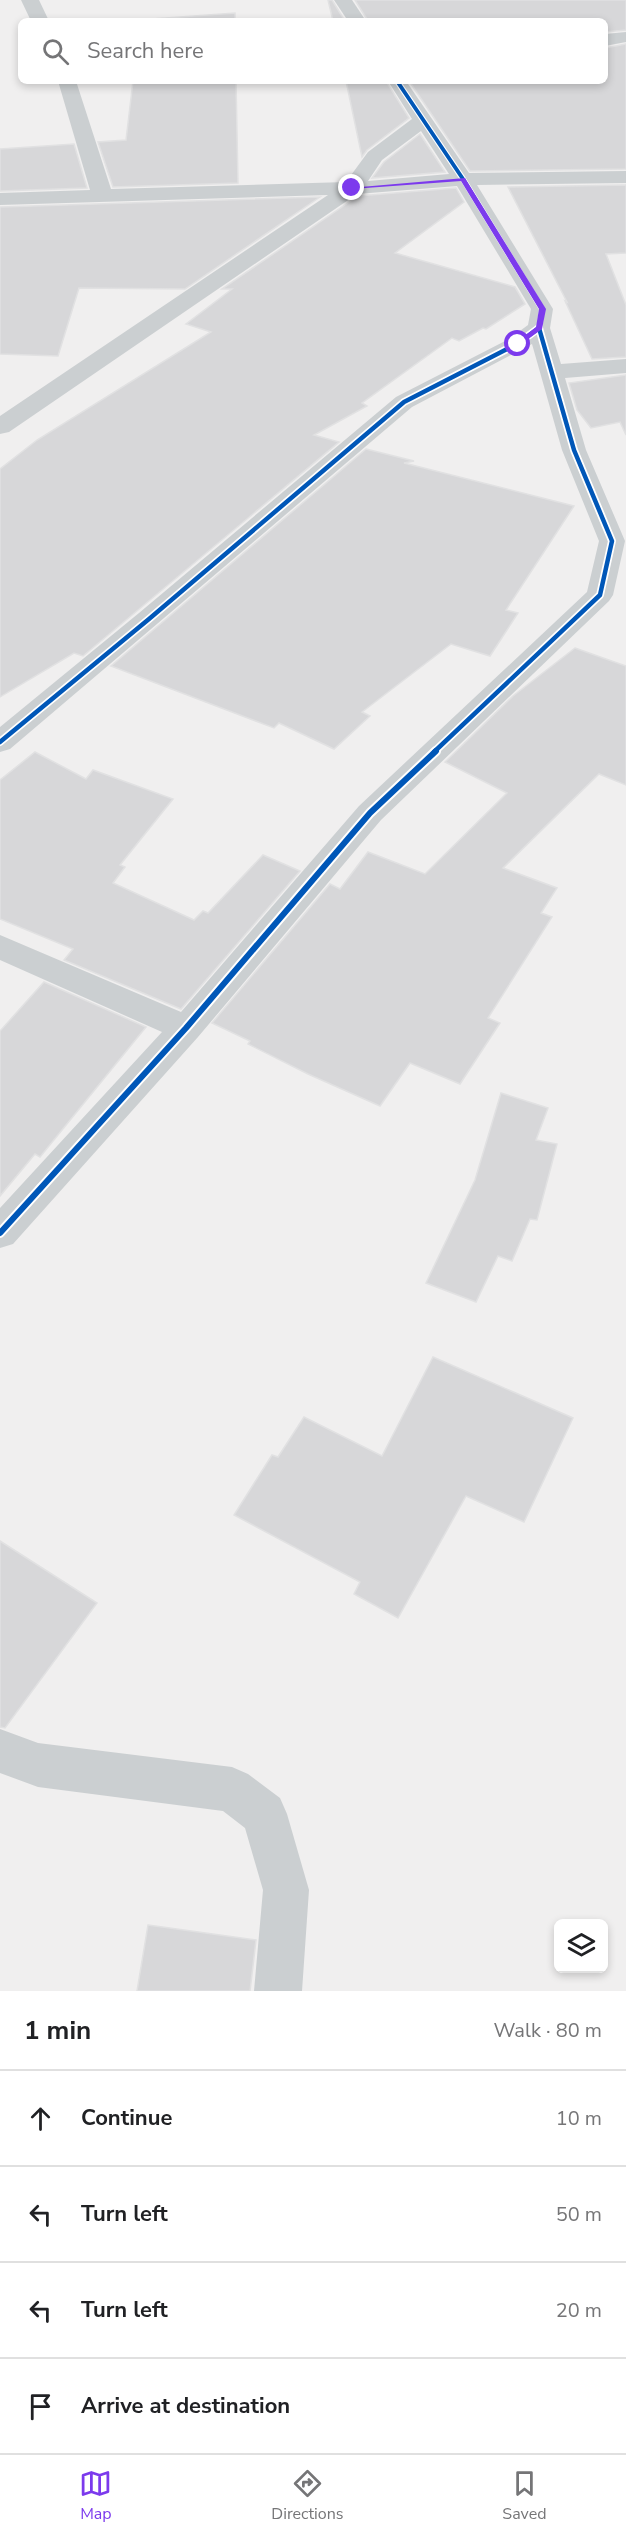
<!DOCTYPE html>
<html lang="en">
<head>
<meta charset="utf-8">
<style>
  :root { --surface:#fff; --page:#f2f2f2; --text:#202124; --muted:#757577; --line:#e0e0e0; --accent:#7c3aed }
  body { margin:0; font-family:"Nunito Sans",sans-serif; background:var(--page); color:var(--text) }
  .controls { position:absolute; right:18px; bottom:18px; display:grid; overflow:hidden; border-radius:9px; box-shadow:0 3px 9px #0003 }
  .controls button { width:54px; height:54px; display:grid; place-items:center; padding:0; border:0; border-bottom:2px solid var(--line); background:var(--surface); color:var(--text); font:30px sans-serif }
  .stop { position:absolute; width:18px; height:18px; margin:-14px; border:4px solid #7c3aed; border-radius:50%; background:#fff }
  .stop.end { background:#7c3aed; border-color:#fff; box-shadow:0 2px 6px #0008 }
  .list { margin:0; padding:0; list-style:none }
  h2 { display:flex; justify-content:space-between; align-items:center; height:78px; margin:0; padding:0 24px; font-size:26px }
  h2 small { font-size:20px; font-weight:400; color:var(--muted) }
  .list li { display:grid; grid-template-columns:39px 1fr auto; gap:18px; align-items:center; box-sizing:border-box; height:96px; padding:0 24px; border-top:2px solid var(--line) }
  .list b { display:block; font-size:22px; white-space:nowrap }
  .list em { font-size:20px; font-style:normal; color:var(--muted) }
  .icon { flex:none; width:33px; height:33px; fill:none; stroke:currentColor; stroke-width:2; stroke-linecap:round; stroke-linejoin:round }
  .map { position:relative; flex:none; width:626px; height:1991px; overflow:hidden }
  .search { position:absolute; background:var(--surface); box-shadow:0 3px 9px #0003; left:18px; right:18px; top:18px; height:66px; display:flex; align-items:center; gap:15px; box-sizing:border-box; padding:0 21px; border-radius:9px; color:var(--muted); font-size:22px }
  .sheet { height:462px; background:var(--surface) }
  nav { display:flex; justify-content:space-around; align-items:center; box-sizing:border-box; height:84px; border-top:2px solid var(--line); background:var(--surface); font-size:16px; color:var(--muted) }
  nav a { display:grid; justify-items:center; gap:3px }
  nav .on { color:var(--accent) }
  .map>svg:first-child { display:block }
</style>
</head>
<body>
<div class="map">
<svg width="626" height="1991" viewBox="0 0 626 1991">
  <rect width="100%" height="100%" fill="#f0efef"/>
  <g fill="#d7d7d9" stroke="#e1e1e2" stroke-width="1.5">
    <path d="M328 0H332L345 21H333Z"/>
    <path d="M355 0H626V30L605 32V21H368Z"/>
    <path d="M235 13V21H137L138 20Z"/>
    <path d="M626 44V169L470 171 409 81H605V48Z"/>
    <path d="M133 81H236L238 183 113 187 98 142 126 140Z"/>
    <path d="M346 81H386L409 118 367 150 362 157Z"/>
    <path d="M420 134 445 172 372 178 384 162Z"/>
    <path d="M74 144 87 188 0 191V149Z"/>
    <path d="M626 185V253L606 254 626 305V357L592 359 565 301 567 302 508 187Z"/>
    <path d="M456 188 464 202 395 253 515 287 525 304 486 329 483 328 459 341 452 338 362 403 367 406 314 435 339 442 83 656 74 653 0 697V469L37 440 211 332 186 324 232 289H222L358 196Z"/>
    <path d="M320 197 185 289 79 288 58 356 0 354V207Z"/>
    <path d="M626 375V435L620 422 591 428 577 410 569 383Z"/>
    <path d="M366 449 414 461 404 463 574 506 506 610 518 613 490 656 451 644 362 712 370 716 334 749 279 723 274 728 111 666Z"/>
    <path d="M575 648 626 666V785L599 774 503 868 557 888 541 913 552 917 488 1018 500 1023 460 1084 410 1063 380 1106 308 1074 248 1044 250 1041 212 1023 330 884 340 889 368 852 425 874 507 793 445 762 513 696Z"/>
    <path d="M35 752 86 779 93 770 173 799 120 865 125 867 113 883 194 920 203 911 208 913 263 855 300 871 181 1009 64 960 73 949 0 919V780Z"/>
    <path d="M44 982 146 1027 40 1157 35 1154 0 1196V1031Z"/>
    <path d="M501 1093 548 1108 536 1140 557 1144 537 1220 530 1219 512 1261 498 1256 476 1302 426 1283 475 1180Z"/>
    <path d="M433 1357 573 1418 524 1522 466 1496 398 1618 354 1594 360 1582 234 1515 272 1455 278 1457 304 1417 382 1456Z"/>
    <path d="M0 1541 97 1603 5 1728 0 1727Z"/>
    <path d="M148 1925 256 1940 250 1991H137Z"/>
  </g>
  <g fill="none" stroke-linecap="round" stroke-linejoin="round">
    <g fill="#cbcfd1" fill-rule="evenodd">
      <path d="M21 0H39L49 21H31Z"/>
      <path d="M334 0H352L366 21H348Z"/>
      <path d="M626 32V42L605 46V34Z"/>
      <path d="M58 81H76L111 189 346 182 368 152 412 119 388 81H406L469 173 626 171V183L477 185 553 309 550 328 561 364 626 359V373L565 378 586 450 625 541 613 595 609 601 381 820 198 1037 13 1244 0 1248V1208L162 1032 0 960V935L181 1012 359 806 587 592 599 541 562 450 532 344 412 407 10 749 0 752V727L139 613 396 397 509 339 528 325 531 309 457 186 357 194 9 432 0 434V416L328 195 0 205V193L90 190ZM421 131 449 174 368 181 382 160Z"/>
      <path d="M0 1729 38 1743 232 1767 248 1774 280 1798 287 1814 309 1890 302 1991H254L263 1890 245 1828 223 1811 38 1787 0 1773Z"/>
    </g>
    <defs>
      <g id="cycleway-far2">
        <path d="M397 81 463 179 542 309 539 330"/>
        <path d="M537 330 539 328"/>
      </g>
      <g id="cycleway-far1">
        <path d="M0 742 149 619 404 402 517 344 539 328"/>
        <path d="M434 752 600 595 612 541 574 450 539 328"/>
      </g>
      <path id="cycleway" d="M0 1233 186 1028 370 813 436 751"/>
    </defs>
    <use href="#cycleway-far2" stroke="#fff" stroke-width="6"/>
    <use href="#cycleway-far1" stroke="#fff" stroke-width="8"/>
    <use href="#cycleway" stroke="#fff" stroke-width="10"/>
    <use href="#cycleway-far2" stroke="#0057b8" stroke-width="4"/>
    <use href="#cycleway-far1" stroke="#0057b8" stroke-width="4.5"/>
    <use href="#cycleway" stroke="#0057b8" stroke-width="6"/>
  </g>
  <path fill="#7c3aed" d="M465 178 546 309 542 329 520 345 514 344 536 327 539 309 461 181 352 189 349 188Z"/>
</svg>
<div class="controls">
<button><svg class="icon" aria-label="layers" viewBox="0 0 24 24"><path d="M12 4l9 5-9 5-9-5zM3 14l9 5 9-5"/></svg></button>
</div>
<div class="stop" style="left:518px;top:344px"></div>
<div class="stop end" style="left:352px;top:188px"></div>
<div class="search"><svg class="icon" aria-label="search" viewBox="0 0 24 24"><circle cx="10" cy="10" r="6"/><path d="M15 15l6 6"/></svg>Search here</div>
</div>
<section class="sheet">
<h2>1 min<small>Walk · 80 m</small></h2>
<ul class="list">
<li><svg class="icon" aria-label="ahead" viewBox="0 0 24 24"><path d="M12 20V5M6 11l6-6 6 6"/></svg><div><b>Continue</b></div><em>10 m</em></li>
<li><svg class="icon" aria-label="left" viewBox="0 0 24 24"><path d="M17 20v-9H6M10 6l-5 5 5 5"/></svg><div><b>Turn left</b></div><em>50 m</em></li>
<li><svg class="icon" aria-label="left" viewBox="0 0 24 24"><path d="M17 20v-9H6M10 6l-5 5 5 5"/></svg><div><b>Turn left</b></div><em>20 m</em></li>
<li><svg class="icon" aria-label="arrive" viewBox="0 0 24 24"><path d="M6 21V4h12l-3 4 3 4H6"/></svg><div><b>Arrive at destination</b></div></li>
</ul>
</section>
<nav>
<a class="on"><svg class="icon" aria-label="map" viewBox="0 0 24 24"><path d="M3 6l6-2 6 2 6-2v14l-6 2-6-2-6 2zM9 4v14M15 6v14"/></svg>Map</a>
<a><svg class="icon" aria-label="directions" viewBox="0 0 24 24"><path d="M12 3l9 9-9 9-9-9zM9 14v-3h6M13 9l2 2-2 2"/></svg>Directions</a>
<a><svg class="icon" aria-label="saved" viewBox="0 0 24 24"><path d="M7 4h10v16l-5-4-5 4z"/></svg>Saved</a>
</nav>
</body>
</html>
